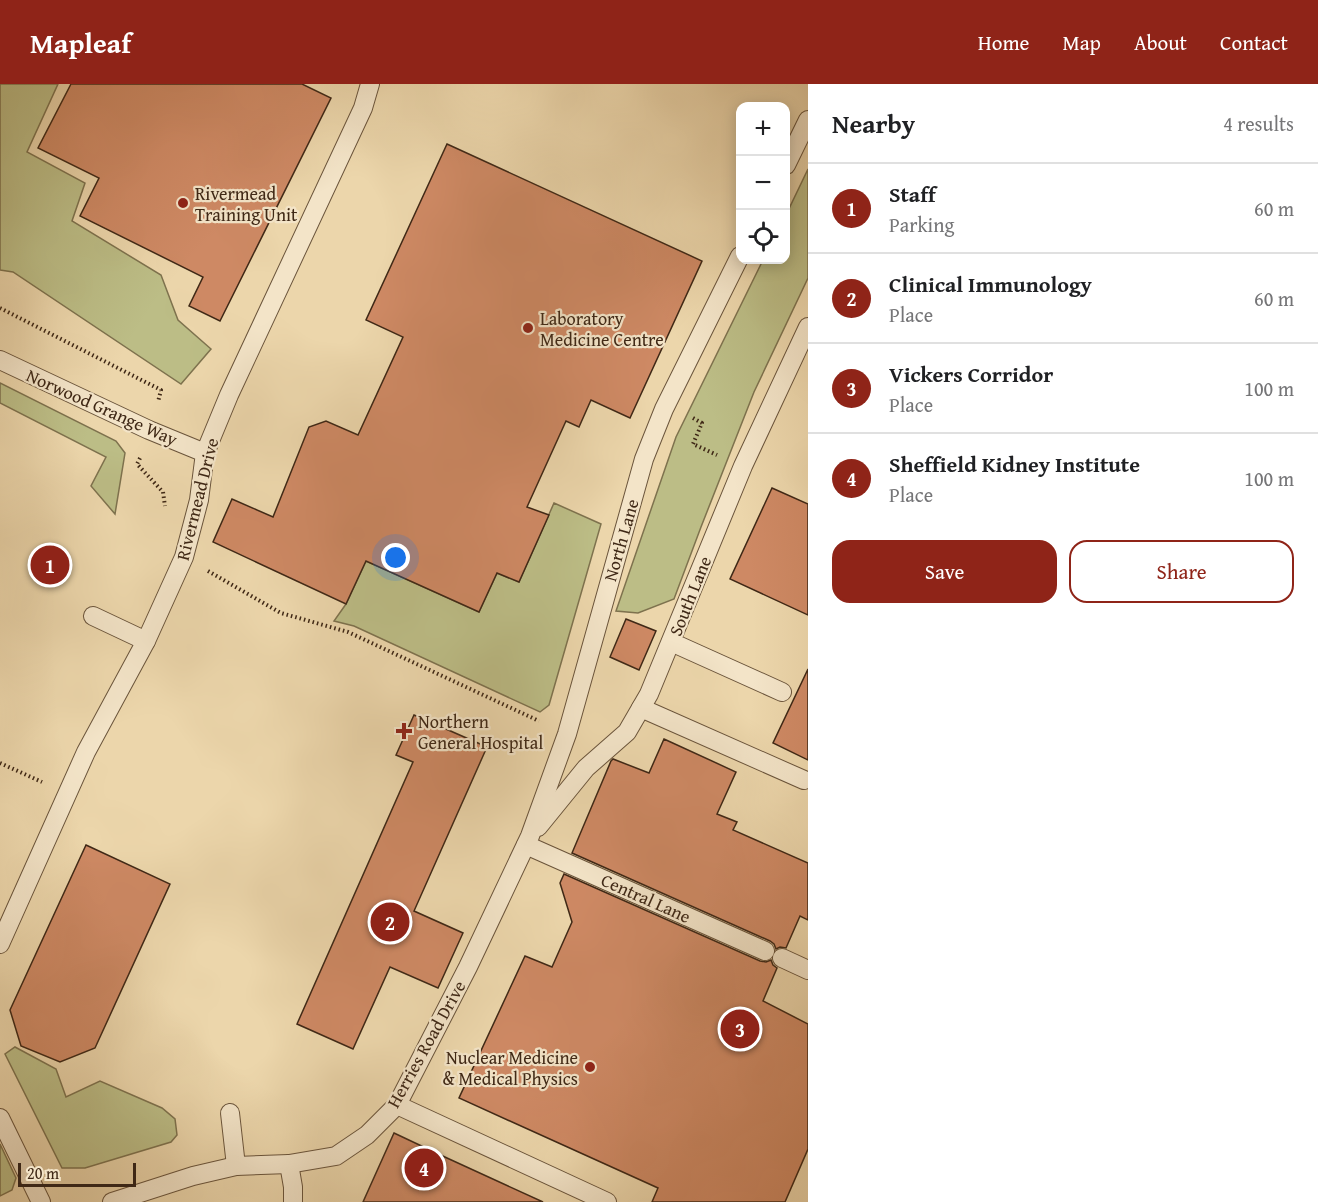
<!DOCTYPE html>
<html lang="en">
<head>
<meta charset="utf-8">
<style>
  :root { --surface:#fff; --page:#f2f2f2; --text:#202124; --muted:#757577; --line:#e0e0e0; --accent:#8f2418 }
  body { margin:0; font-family:"Gentium Book Plus",serif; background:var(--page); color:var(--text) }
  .controls { position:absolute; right:18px; top:18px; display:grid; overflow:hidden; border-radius:12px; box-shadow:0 3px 15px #0003 }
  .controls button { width:54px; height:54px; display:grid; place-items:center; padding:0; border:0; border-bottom:2px solid var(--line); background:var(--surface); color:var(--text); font:30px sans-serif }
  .scale { position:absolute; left:18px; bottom:15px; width:118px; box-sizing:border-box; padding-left:6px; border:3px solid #3f2816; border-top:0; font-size:16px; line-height:21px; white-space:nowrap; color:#3f2816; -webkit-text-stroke:4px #f3e4c8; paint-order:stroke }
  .you { position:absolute; left:396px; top:474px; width:21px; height:21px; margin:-15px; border:4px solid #fff; border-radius:50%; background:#1a73e8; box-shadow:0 0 0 9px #1a73e833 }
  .badge { display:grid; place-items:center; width:39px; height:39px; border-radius:50%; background:var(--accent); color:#fff; font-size:20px; font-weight:700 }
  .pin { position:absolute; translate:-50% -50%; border:3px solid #fff; box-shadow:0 2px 6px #0006 }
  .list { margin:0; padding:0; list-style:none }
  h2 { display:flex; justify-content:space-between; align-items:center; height:78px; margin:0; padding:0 24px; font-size:26px }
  h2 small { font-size:20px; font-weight:400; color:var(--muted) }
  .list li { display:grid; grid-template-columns:39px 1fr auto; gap:18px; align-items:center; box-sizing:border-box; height:90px; padding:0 24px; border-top:2px solid var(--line) }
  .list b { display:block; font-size:22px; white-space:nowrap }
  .list p { margin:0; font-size:20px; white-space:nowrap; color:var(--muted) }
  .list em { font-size:20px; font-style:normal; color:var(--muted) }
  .actions { display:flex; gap:12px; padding:18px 24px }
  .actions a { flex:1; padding:14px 0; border:2px solid var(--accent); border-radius:18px; text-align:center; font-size:21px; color:var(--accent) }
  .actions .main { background:var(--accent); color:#fff }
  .icon { flex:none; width:33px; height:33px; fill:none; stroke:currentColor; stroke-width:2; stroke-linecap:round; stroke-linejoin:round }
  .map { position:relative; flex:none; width:808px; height:1118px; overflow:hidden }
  header { display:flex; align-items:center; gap:36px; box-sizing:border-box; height:84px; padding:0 30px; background:var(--accent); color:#fff }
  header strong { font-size:28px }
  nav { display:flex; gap:33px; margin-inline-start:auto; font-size:21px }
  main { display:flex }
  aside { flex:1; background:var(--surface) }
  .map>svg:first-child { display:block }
</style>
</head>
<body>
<header>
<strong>Mapleaf</strong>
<nav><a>Home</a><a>Map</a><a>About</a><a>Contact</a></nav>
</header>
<main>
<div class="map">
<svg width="808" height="1118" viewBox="0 0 808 1118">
  <rect width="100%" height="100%" fill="#ecd6ab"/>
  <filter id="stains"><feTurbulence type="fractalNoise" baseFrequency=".00333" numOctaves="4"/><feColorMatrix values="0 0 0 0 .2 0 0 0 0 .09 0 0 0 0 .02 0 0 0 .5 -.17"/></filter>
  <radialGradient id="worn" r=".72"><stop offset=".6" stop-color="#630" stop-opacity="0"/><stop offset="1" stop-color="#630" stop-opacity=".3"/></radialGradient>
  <g fill="#bcbd86" stroke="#7e724e" stroke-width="1.5">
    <path d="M0 0H58L27 68 85 99 72 137 161 191 178 236 211 265 181 300 13 188 0 186Z"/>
    <path d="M808 85V194L754 308 701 443 674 515 638 529 616 527 676 353 763 176H786V131Z"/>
    <path d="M0 299 116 357 125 369 115 430 91 402 106 373 0 319Z"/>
    <path d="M554 419 601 440 549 621 540 628 354 542 334 537 346 520 366 477 479 528 497 489 519 498Z"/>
    <path d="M15 963 56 985 66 1013 100 997 162 1024 175 1035 177 1051 171 1058 85 1084H62L5 970Z"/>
    <path d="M0 1060 16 1094 12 1106 0 1112Z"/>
  </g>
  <g fill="#ce8964" stroke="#3f2816" stroke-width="1.5">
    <path d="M71 0H302L331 14 220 237 189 222 203 193 80 132 99 94 38 64Z"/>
    <path d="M447 60 702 177 630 334 591 316 579 343 566 337 527 423 549 431 519 498 497 489 479 528 366 477 346 520 213 458 232 415 273 433 309 343 326 337 358 351 403 253 366 236Z"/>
    <path d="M772 404 808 420V531L730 495Z"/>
    <path d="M626 535 656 547 639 586 610 573Z"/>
    <path d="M808 585V676L773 659Z"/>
    <path d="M414 631 487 663 414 827 463 849 438 904 390 883 353 965 297 940 413 678 396 671Z"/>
    <path d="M664 655 736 688 717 730 737 738 733 746 808 779V836L800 832 786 864 780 863 776 865 774 860 770 857 572 769 611 677 613 675 649 689Z"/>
    <path d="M86 761 170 800 95 964 60 978 21 962 10 926Z"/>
    <path d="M564 790 760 877 766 878 771 876 773 881 777 884 763 917 808 940V1065L785 1118H652L658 1104 459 1014 525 872 552 883 572 838 560 799Z"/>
    <path d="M394 1049 447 1074 543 1118H363Z"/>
  </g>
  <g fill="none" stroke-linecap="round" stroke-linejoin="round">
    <defs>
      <g id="service">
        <path d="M786 81 808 36"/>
        <path d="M0 276 149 346 205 369"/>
        <path d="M93 532 146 557"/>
        <path d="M671 558 782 608"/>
        <path d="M641 624 804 696"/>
        <path d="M538 743 586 684 627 648 649 610 743 382 808 243"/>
        <path d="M526 761 765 867"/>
        <path d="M0 860 86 668 146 557 184 473 199 416 205 369 229 311 363 24 370 0"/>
        <path d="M782 874 808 886"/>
        <path d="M397 1021 607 1118"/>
        <path d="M230 1029 236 1082"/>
        <path d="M0 1034 41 1118"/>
        <path d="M289 1080 293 1103V1118"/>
        <path d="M112 1118 193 1092 236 1082 289 1080 336 1072 367 1051 397 1021 468 883 530 752 567 650 644 375 664 325 740 172"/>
      </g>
    </defs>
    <use href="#service" stroke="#6a543b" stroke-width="20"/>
    <g stroke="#3f2816" stroke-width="4" stroke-dasharray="1.5 3" stroke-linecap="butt">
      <path d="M0 224 161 306 158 318"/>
      <path d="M693 334 702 339 693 360 717 371"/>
      <path d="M140 374 137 380 163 408 165 422"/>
      <path d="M208 487 281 529 348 548 539 637"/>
      <path d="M0 679 42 698"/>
    </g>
    <use href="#service" stroke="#f3e4c8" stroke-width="18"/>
  </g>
  <g fill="#8f2418" stroke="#f3e4c8" stroke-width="2">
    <circle cx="183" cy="119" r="6"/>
    <circle cx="528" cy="244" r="6"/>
    <path d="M401 638h6v6h6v6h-6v6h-6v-6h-6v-6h6z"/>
    <circle cx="590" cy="983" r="6"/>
  </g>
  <g text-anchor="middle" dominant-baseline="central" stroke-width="4.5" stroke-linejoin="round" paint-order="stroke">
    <g font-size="18" fill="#3f2816" stroke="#f3e4c8" text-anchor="start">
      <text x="195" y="109">Rivermead<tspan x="195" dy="21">Training Unit</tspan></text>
      <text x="540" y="234">Laboratory<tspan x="540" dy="21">Medicine Centre</tspan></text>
      <text x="418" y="637">Northern<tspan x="418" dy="21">General Hospital</tspan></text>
      <text x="578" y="973" text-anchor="end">Nuclear Medicine<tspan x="578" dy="21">&amp; Medical Physics</tspan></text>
    </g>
    <g font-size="18" fill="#3f2816" stroke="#f3e4c8">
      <text transform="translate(102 323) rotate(24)">Norwood Grange Way</text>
      <text transform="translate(197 415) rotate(-76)">Rivermead Drive</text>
      <text transform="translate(621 456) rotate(-74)">North Lane</text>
      <text transform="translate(690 512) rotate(-68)">South Lane</text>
      <text transform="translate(646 814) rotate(24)">Central Lane</text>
      <text transform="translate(426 960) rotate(-61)">Herries Road Drive</text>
    </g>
  </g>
  <rect width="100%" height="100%" filter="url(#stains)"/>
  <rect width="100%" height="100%" fill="url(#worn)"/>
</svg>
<div class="controls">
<button>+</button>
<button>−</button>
<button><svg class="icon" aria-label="locate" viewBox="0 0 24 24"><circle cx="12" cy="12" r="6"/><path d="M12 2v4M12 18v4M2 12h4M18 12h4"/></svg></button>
</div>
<div class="scale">20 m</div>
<div class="you"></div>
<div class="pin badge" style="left:50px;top:481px">1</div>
<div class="pin badge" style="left:390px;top:838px">2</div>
<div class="pin badge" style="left:740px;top:945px">3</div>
<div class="pin badge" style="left:424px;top:1084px">4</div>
</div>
<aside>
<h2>Nearby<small>4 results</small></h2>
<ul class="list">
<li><span class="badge">1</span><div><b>Staff</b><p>Parking</p></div><em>60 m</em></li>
<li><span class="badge">2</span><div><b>Clinical Immunology</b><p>Place</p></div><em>60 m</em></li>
<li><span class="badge">3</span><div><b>Vickers Corridor</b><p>Place</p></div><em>100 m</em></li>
<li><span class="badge">4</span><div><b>Sheffield Kidney Institute</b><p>Place</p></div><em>100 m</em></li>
</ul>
<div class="actions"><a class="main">Save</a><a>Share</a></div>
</aside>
</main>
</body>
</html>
